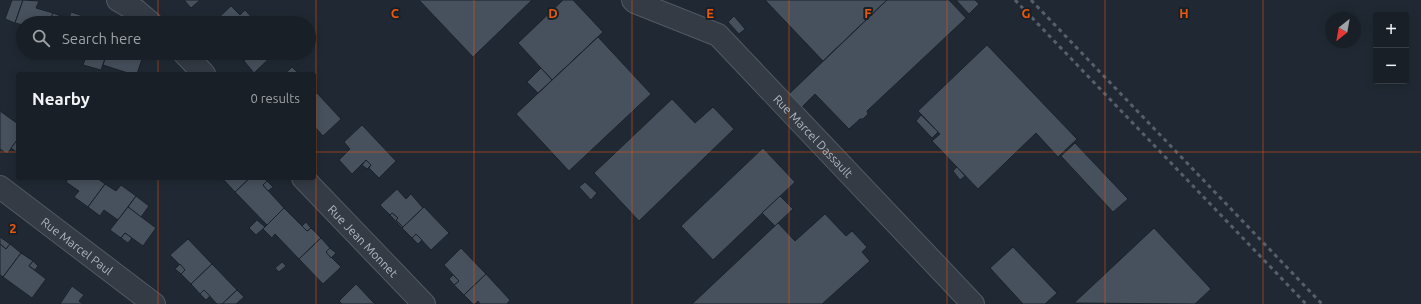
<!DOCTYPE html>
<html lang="en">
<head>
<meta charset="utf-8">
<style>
  :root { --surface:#181f26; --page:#252c32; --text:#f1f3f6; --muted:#9fa2a7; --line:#363d43 }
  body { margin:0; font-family:Ubuntu,sans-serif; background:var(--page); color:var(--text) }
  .controls { position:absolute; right:12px; top:12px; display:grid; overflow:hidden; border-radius:4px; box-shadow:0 2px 10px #0003 }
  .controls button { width:36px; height:36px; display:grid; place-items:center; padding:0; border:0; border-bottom:1px solid var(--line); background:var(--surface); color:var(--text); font:20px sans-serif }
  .compass { position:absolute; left:1325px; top:12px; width:36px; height:36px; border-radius:50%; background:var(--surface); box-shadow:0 2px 10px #0003; rotate:211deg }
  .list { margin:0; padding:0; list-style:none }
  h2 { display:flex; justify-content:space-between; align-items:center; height:52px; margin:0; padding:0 16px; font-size:17px }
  h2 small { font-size:13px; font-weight:400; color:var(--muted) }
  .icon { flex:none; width:22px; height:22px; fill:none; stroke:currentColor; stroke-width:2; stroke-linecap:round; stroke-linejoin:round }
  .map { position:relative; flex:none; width:1421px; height:304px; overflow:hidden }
  .search { position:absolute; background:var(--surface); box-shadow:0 2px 10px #0003; left:16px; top:16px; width:300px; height:44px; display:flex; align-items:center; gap:10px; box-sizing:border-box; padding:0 14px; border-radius:22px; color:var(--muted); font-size:15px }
  .panel { position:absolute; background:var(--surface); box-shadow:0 2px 10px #0003; left:16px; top:72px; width:300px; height:108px; border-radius:4px }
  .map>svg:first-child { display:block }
</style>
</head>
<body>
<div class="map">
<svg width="1421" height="304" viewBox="0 0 1421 304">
  <rect width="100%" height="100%" fill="#202933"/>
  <g fill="#47515d" stroke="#1b222a">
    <path d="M12 0H23L15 23 5 19Z"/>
    <path d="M23 0 39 1 36 8 53 13 49 23H23V25L15 23Z"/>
    <path d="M184 0H200L191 8Z"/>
    <path d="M419 0H532L473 57Z"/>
    <path d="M563 0H573L603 32 552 80 518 43Z"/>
    <path d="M765 0H887L823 61Z"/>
    <path d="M887 0H949L966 18 867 111 868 114 863 119H860L849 129 815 94 802 107 789 94Z"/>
    <path d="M956 0H975L979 4 969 14Z"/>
    <path d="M231 6 240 15 245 10 257 23H213Z"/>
    <path d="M71 12 86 17 84 23H49L53 13 69 19Z"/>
    <path d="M734 16 745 29 739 34 728 22Z"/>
    <path d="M598 37 651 94 569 171 516 114Z"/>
    <path d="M987 45 1077 139 1058 157 1036 133 978 189 932 141 940 134 918 111Z"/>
    <path d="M74 53H107L101 70 83 65 86 57Z"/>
    <path d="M107 53H144L137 74H131L103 65Z"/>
    <path d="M246 53H275L254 73 244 61 249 56Z"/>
    <path d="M292 67 299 74H285Z"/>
    <path d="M541 68 552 80 538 93 527 82Z"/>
    <path d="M317 93 341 119 323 136 314 126V96Z"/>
    <path d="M672 99 695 123 713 107 734 129 639 221 594 173Z"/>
    <path d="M0 111 18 124V139L7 154 0 149Z"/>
    <path d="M921 115 938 132 932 138 916 121Z"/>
    <path d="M362 125 396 161 379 178 369 168 371 165 366 160 352 174 339 160 350 149 344 142Z"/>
    <path d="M18 139V153L11 148Z"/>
    <path d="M1075 143 1128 199 1113 212 1061 156Z"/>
    <path d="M763 148 795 182 713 260 681 226Z"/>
    <path d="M366 160 371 165 367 169 362 165Z"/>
    <path d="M957 167 965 176 960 180 953 171Z"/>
    <path d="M69 178H97L105 184 88 207 74 197 79 191 66 182Z"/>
    <path d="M222 178H250L235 192Z"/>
    <path d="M250 178H264L267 181 263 185 284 208 267 225 235 192Z"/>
    <path d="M267 181 273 187 268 191 263 185Z"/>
    <path d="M585 182 597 193 591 200 579 187Z"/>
    <path d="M105 184 116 191 121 185 136 196 118 220 104 210 100 216 88 207Z"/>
    <path d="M397 189 406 199 411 194 423 208 403 227 396 220 398 218 392 213 390 215 380 205Z"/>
    <path d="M136 196 149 206 141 217 128 207Z"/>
    <path d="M780 196 793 209 775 226 762 213Z"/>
    <path d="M128 207 156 228 143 246 125 233 121 238 110 230Z"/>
    <path d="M424 207 449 233 431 250 416 234 412 238 402 228Z"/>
    <path d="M284 208 307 231 311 228 321 238 299 259 275 234 272 238 263 229Z"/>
    <path d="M392 213 398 218 396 220 403 227 402 228 390 215Z"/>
    <path d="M825 214 846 236 852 231 867 247 862 252 870 261 822 304H692L778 223 795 241Z"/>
    <path d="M257 220 265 227 256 235 249 228Z"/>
    <path d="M306 222 311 228 307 231 302 226Z"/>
    <path d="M1154 228 1211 289 1195 304 1074 303Z"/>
    <path d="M125 233 132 238 128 243 121 238Z"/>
    <path d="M416 234 422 240 418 244 412 238Z"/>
    <path d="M0 237 10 244 6 249 0 244Z"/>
    <path d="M321 238 330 248 326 252 341 267 323 284 299 259Z"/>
    <path d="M188 239 212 264 191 284 181 274 185 270 170 255Z"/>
    <path d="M0 244 6 249 10 244 21 253 3 277 0 275Z"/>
    <path d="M1013 247 1057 293 1045 304H1023L990 268Z"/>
    <path d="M330 248 336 253 331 258 326 252Z"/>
    <path d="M461 248 486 274 464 295 454 285 459 281 444 265Z"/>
    <path d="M21 253 33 261 29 266 46 279 32 298 3 277Z"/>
    <path d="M33 261 38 266 35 270 29 266Z"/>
    <path d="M282 262 286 266 279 272 275 268Z"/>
    <path d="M180 264 185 270 181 274 175 269Z"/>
    <path d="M212 264 237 290 222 304H217L204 290 200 294 191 284Z"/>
    <path d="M486 274 510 300 507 304H480L478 301 475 304H473L464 295Z"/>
    <path d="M453 275 459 281 454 285 449 279Z"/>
    <path d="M356 284 373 302 376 304H342L339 301Z"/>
    <path d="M72 286 84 295 79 301 83 304H60Z"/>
    <path d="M204 290 210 296 206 300 200 294Z"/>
    <path d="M237 290 244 297 236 304H222Z"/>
  </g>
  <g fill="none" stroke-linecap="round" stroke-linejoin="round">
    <defs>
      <g id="minor">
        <path d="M118 0 137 11 151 23"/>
        <path id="s1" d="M633 0 635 2 718 35 973 304"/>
        <path d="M184 53 204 74"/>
        <path id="s2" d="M303 178 424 304"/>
        <path id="s3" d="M0 187 154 304"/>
      </g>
    </defs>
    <use href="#minor" stroke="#515962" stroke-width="24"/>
    <use href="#minor" stroke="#343b44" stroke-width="22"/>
    <g stroke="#565f6b" stroke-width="3" stroke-dasharray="4 4" stroke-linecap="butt">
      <path d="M1015 0 1306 304"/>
      <path d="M1031 0 1322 304"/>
    </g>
  </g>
  <path fill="none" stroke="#e8590c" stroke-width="1" stroke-opacity="0.55" d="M158 0V23M316 0V304M474 0V304M632 0V304M789 0V304M947 0V304M1105 0V304M1263 0V304M158 53V74M0 152H18M314 152H1421M158 178V304"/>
  <g text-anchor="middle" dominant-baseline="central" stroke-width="4" stroke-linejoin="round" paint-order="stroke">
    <g font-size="12" fill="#aeb6c1" stroke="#192028">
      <text stroke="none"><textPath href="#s1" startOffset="231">Rue Marcel Dassault</textPath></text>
      <text stroke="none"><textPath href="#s2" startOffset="87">Rue Jean Monnet</textPath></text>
      <text stroke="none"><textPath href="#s3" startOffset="97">Rue Marcel Paul</textPath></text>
    </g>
  </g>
  <g font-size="13" text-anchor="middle" font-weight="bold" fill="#e8590c" stroke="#192028" stroke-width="4" stroke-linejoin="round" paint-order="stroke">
    <text x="395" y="18">C</text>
    <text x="553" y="18">D</text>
    <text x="710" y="18">E</text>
    <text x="868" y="18">F</text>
    <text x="1026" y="18">G</text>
    <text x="1184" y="18">H</text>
    <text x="13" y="233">2</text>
  </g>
</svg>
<div class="controls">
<button>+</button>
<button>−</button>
</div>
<svg class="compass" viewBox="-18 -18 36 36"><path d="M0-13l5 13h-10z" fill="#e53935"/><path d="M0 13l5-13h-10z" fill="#9fa2a7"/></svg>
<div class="search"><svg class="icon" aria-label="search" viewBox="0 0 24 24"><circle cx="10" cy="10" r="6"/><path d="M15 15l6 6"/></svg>Search here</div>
<section class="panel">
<h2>Nearby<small>0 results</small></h2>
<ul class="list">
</ul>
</section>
</div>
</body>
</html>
